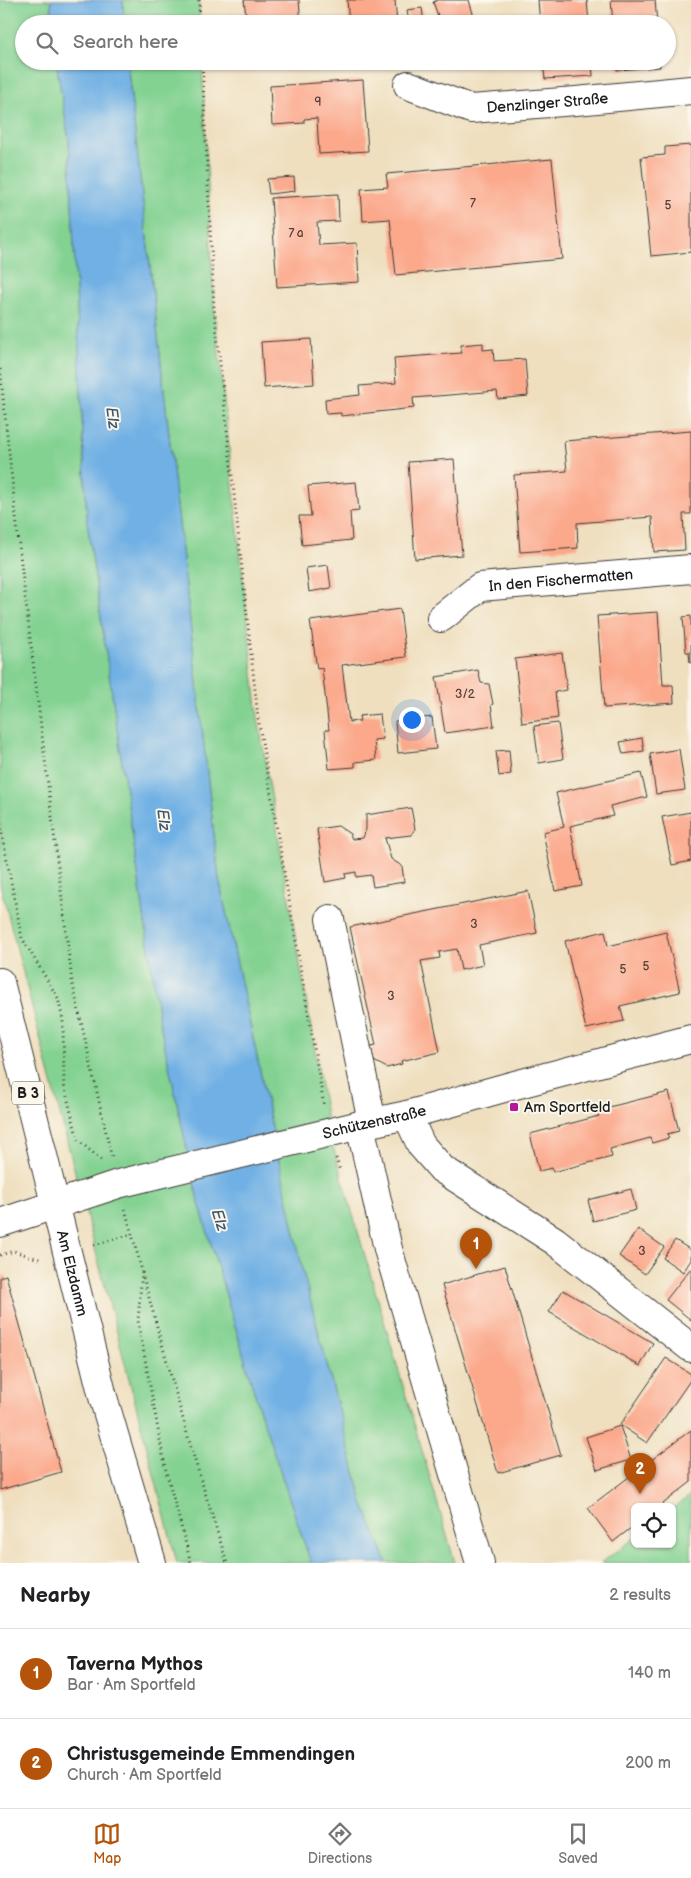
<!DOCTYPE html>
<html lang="en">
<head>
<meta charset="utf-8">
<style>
  :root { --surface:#fff; --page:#f6f6f6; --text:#202124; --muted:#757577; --line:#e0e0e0; --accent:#b45309 }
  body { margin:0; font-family:"Balsamiq Sans",sans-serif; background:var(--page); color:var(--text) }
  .controls { position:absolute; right:15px; bottom:15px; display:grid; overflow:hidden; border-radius:8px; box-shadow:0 1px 4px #0004 }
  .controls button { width:45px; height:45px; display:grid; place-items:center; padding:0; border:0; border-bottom:1px solid var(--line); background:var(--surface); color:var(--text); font:25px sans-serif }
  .you { position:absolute; left:411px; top:719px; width:18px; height:18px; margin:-12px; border:4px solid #fff; border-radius:50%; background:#1a73e8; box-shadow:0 0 0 8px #1a73e833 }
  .badge { display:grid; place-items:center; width:32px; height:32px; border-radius:50%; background:var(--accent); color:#fff; font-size:16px; font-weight:700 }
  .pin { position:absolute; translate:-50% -41px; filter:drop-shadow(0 1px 2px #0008) }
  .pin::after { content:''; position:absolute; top:26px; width:18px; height:15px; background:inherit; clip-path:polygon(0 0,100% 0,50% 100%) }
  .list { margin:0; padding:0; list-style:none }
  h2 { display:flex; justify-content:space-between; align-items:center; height:65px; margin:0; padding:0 20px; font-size:21px }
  h2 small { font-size:16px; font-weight:400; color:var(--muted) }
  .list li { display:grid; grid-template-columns:32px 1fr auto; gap:15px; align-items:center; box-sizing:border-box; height:90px; padding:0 20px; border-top:1px solid var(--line) }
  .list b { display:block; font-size:19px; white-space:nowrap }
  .list p { margin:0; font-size:16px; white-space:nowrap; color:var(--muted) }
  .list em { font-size:16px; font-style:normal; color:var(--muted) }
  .icon { flex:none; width:28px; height:28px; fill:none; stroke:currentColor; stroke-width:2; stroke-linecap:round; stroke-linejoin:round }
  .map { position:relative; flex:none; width:691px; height:1563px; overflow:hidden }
  .search { position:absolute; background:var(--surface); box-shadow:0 1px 4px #0004; left:15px; right:15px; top:15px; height:55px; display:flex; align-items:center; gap:12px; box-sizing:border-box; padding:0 18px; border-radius:28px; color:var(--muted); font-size:19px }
  .sheet { height:245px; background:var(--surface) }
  nav { display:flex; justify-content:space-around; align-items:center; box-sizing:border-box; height:70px; border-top:1px solid var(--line); background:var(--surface); font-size:14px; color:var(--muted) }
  nav a { display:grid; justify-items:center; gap:2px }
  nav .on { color:var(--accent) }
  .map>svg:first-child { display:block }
</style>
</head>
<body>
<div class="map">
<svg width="691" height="1563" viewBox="0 0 691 1563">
  <rect width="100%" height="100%" fill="#fbf7ec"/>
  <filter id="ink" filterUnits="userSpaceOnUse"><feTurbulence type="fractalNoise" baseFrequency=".02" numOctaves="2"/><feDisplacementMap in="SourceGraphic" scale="10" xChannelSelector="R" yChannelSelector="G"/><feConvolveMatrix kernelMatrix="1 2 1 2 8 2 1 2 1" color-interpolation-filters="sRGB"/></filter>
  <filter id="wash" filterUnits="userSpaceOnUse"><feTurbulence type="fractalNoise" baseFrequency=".0096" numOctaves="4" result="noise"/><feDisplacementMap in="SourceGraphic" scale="20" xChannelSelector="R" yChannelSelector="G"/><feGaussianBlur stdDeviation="1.12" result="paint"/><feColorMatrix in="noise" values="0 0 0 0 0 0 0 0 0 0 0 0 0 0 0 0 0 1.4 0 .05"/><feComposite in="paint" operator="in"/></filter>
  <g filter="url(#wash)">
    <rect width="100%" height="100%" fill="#efdfbf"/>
    <g fill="#83d292" stroke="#507757">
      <path d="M0 0H51L52 24H24V61H56L69 140 87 521 159 1019 197 1196 259 1408 311 1563H177L0 884Z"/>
      <path d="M123 0H199L200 24H124Z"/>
      <path d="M127 61H202L214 307 258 718 329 1133 455 1563H387L363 1503 303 1272 219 879Z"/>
      <path d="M691 1495V1563H601L635 1538V1544H672V1509Z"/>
    </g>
    <g fill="#70b0e4" stroke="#466680">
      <path d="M51 0H123L124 24H52Z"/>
      <path d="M56 61H127L219 879 303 1272 363 1503 387 1563H311L259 1408 197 1196 159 1019 87 521 69 140Z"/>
    </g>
    <g id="blocks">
      <g fill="#fba88b">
        <path d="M244 0H299L301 24H247Z"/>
        <path d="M347 0H395L397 24H349Z"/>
        <path d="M438 0H469L476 24H441L433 2Z"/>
        <path d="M538 0H587L589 24H540Z"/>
        <path d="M611 0H655L657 24H613Z"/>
        <path d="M422 8 424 24H409L407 10Z"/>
        <path d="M455 61H486V63L457 65Z"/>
        <path d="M543 61H592L593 76 545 79Z"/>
        <path d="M616 61H660V67L617 70Z"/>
        <path d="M363 80 368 151 319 154 317 118 304 119V123L272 125 270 86Z"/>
        <path d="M691 145V252L651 256 641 157 665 155V147Z"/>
        <path d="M552 159 562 259 396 275 390 219 363 221 361 189 388 187 386 174Z"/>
        <path d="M294 177 295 191 269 194 267 179Z"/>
        <path d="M338 194 339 221 317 222 319 245 357 243 359 282 277 287 271 198Z"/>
        <path d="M311 339 314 384 264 388 261 342Z"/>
        <path d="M483 343V350L493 349 494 361 525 359 528 396 498 399 497 391 413 398 414 408 341 416V413L326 414 325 399 360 395 359 386 396 383 394 358 461 353V345Z"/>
        <path d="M691 431V514H683L685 550 654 552 652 517 577 523 578 548 520 552 514 475 567 471 564 441Z"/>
        <path d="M454 459 462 555 415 559 408 462Z"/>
        <path d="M356 482 359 511 350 512 352 540 302 545 299 516H311L308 486Z"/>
        <path d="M328 565 331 588 309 592 306 568Z"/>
        <path d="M400 609 406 657 342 665 349 722 360 721 359 716 380 714 383 739 374 740 376 760 355 762V767L329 769 325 730H329L322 668 317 669 310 621Z"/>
        <path d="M658 612 663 685H673L674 703 604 708 597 616Z"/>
        <path d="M691 616V663H690L689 652H686L683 617Z"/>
        <path d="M562 653 567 690 555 692 558 718 522 723 515 659Z"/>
        <path d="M478 670 481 683 489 684 493 704 491 705 494 726 445 733 436 677Z"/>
        <path d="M432 717 436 749 398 753 395 721Z"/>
        <path d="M558 723 563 759 539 763 534 726Z"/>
        <path d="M642 738 644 751 623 754 620 742Z"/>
        <path d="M679 749 685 790 656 794 650 754Z"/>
        <path d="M509 750 511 774 499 776 496 751Z"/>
        <path d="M641 773 647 797 610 806 613 816 570 826 582 886 555 891 543 832 564 827 556 793Z"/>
        <path d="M411 808 415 829 411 835 385 838 391 859 402 866 404 882 373 887 371 875 356 877V872L345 874 346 878 325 882 317 829 338 826 350 834 352 839 363 838 366 829V815Z"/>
        <path d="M691 812V861L672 865 662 817Z"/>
        <path d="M528 891 537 933 479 945 483 965 461 970 457 949 439 952 440 958 421 961 440 1052 401 1061 402 1064 387 1068 374 1061 371 1046 376 1045 350 927Z"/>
        <path d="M605 931 608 946 666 932 680 992 620 1006 624 1021 586 1029 565 941Z"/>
        <path d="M669 1092 679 1131 667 1134 669 1138 652 1143 650 1138 610 1149 612 1157 553 1172 552 1168 539 1171 530 1134 599 1116 597 1110Z"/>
        <path d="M631 1189 636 1210 593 1221 588 1200Z"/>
        <path d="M638 1229 664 1247 645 1274 619 1256Z"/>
        <path d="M675 1240 691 1250V1260L683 1272 663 1258Z"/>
        <path d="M505 1266 561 1455 498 1473 442 1285Z"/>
        <path d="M691 1268V1320L666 1300Z"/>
        <path d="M6 1275 61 1472 0 1490V1277Z"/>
        <path d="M563 1290 653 1343 640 1366 549 1312Z"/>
        <path d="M666 1358 691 1374V1379L647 1443 620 1425Z"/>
        <path d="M620 1426 631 1460 597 1470 586 1437Z"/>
        <path d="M691 1430V1482L659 1507H635V1525L613 1542 588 1508Z"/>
      </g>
    </g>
  </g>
  <g filter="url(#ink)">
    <use href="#blocks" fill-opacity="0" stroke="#3c3934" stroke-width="1"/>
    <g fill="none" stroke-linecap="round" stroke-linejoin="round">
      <defs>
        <g id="minor">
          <path id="s1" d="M408 85 471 109 576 101 691 90"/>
          <path id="s2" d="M441 618 480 587 691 569"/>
          <path d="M330 919 372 1122"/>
          <path d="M407 1115 421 1145 442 1169 555 1241 691 1348"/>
          <path d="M360 1125 388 1249 480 1563"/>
          <path id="s3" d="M0 1223 118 1184 360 1125 407 1115 511 1086 691 1039"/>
        </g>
        <g id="major">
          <path id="s4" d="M0 982 103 1397 152 1563"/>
        </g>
      </defs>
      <use href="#minor" stroke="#3c3934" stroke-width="30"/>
      <use href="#major" stroke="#3c3934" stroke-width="30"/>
      <g stroke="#3c3934" stroke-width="3" stroke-dasharray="1 4" stroke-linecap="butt">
        <path d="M199 0 200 24"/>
        <path d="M202 61 214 307 258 718 324 1106"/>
        <path d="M0 369 21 563 72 981 112 1159"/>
        <path d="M0 824 22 938 58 998 63 1020 64 1085 78 1140 101 1160"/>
        <path d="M336 1158 340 1171"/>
        <path d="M125 1209 142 1271 138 1321 165 1467 191 1563"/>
        <path d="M94 1245 132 1234"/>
        <path d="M0 1255 14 1251 42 1260"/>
        <path d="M142 1273 192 1451 227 1563"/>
      </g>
      <use href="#minor" stroke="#fff" stroke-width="28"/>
      <use href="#major" stroke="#fff" stroke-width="28"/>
    </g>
  </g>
  <rect fill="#b5179e" stroke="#fbf7ec" stroke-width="2" x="509" y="1102" width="10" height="10" rx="2.5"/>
  <g text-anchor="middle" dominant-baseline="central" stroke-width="4" stroke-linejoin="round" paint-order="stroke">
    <g font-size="12" fill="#543f38">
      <text x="318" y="102">9</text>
      <text x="473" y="203">7</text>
      <text x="668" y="205">5</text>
      <text x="296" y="233">7 a</text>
      <text x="465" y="694">3/2</text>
      <text x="474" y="924">3</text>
      <text x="646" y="966">5</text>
      <text x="623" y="969">5</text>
      <text x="391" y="996">3</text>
      <text x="642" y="1251">3</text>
    </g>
    <rect fill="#fbf7ec" stroke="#5f5e5a" stroke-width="1" x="12" y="1081.5" width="32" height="23" rx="4"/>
    <g font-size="14" font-weight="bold" fill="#1c1c1c">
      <text x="28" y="1093">B 3</text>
    </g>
    <g font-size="15" fill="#1c1c1c" stroke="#fbf7ec">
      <text stroke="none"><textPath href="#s1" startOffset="144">Denzlinger Straße</textPath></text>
      <text stroke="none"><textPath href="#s2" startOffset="131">In den Fischermatten</textPath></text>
      <text stroke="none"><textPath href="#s3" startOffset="388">Schützenstraße</textPath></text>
      <text stroke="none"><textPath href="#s4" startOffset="300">Am Elzdamm</textPath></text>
    </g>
    <g font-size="15" fill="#1c1c1c" stroke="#fbf7ec" text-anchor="start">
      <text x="524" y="1107">Am Sportfeld</text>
    </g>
    <g font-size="16" font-style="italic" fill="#3e576c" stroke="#fbf7ec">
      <text transform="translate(112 418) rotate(83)">Elz</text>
      <text transform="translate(163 820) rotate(83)">Elz</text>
      <text transform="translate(219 1220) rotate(73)">Elz</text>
    </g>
  </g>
</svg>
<div class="controls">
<button><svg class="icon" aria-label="locate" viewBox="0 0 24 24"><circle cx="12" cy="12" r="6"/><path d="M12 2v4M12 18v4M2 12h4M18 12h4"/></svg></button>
</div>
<div class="you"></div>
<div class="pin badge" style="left:476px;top:1269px">1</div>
<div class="pin badge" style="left:640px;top:1494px">2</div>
<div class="search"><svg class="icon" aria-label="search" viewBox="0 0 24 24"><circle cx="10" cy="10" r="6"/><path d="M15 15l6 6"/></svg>Search here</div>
</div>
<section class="sheet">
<h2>Nearby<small>2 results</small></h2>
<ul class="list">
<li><span class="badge">1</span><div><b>Taverna Mythos</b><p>Bar · Am Sportfeld</p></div><em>140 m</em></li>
<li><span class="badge">2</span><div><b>Christusgemeinde Emmendingen</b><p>Church · Am Sportfeld</p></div><em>200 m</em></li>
</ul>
</section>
<nav>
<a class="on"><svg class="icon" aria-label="map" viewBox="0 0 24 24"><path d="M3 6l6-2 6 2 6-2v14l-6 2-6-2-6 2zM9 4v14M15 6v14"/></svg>Map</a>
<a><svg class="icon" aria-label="directions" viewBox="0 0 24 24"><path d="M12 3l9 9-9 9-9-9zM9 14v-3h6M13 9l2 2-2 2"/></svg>Directions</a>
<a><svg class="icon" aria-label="saved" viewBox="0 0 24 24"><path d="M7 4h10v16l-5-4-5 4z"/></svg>Saved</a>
</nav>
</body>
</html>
